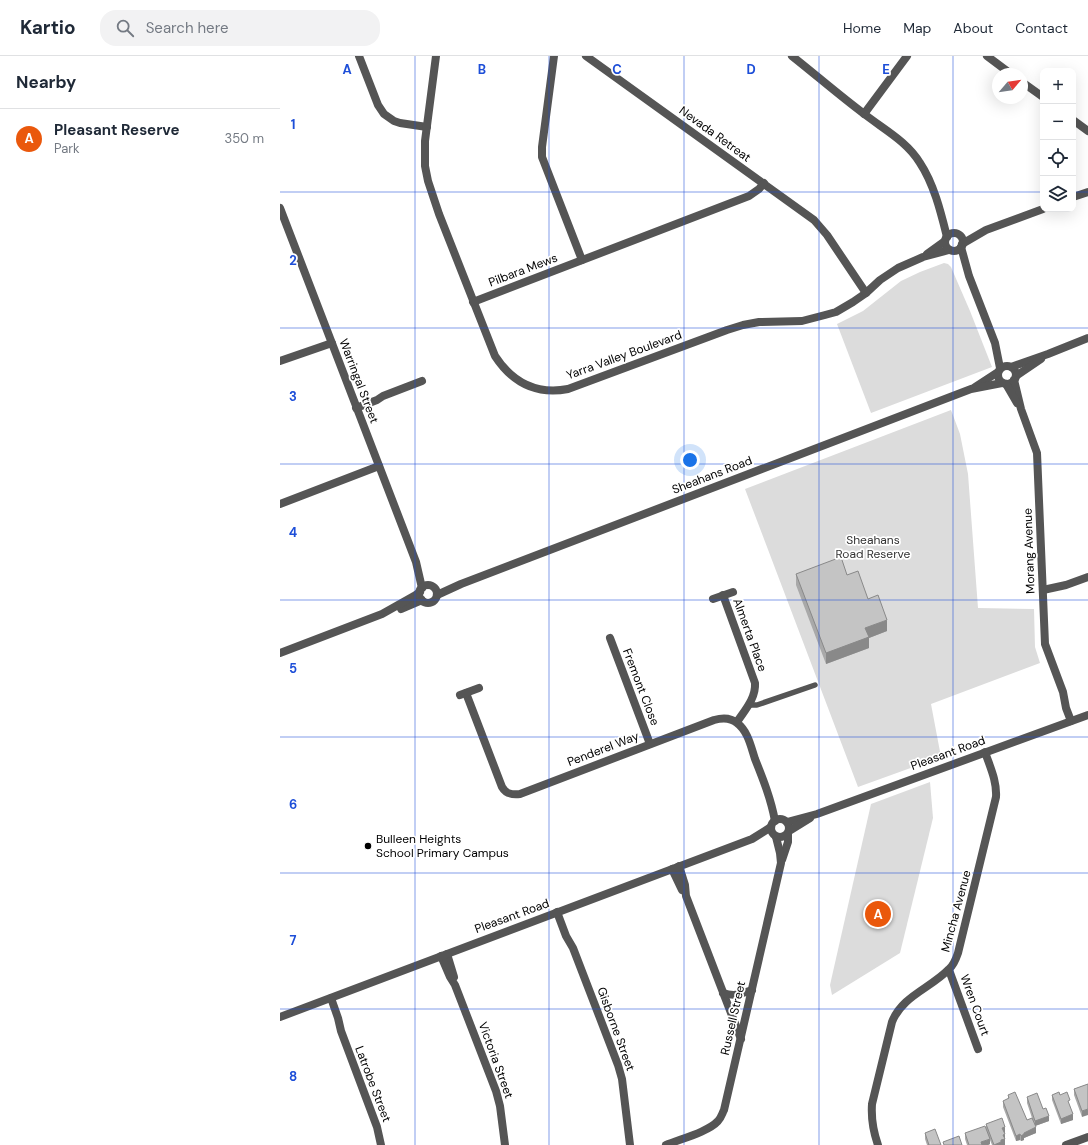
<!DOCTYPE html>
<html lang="en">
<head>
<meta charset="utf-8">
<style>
  :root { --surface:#fff; --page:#f2f2f3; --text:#1f2937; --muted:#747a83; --line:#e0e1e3; --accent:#ea580c }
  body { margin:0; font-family:"DM Sans",sans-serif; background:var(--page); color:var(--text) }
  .controls { position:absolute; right:12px; top:12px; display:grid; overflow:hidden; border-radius:8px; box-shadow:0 4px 16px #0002 }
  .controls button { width:36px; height:36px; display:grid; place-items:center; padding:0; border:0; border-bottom:1px solid var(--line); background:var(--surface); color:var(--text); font:20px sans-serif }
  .compass { position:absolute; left:712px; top:12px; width:36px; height:36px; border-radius:50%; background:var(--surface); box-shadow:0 4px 16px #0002; rotate:61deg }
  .you { position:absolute; left:410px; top:404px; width:14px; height:14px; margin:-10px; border:3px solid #fff; border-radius:50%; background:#1a73e8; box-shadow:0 0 0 6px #1a73e833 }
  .badge { display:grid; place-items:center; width:26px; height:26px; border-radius:50%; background:var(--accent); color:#fff; font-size:13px; font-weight:700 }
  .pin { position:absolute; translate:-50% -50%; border:2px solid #fff; box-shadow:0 1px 4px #0006 }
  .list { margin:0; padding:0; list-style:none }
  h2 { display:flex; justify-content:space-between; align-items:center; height:52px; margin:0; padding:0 16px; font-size:17px }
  h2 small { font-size:13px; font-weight:400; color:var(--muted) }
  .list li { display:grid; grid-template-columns:26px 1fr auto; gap:12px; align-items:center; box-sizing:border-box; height:60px; padding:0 16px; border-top:1px solid var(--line) }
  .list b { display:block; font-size:15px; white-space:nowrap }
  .list p { margin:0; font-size:13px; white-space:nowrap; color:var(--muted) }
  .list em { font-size:13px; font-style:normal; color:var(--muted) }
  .icon { flex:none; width:22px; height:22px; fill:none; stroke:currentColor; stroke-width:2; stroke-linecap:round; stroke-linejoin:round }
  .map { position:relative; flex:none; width:808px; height:1089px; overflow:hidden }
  header { display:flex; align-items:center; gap:24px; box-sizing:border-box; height:56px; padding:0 20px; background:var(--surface); border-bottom:1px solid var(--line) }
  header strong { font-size:19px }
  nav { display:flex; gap:22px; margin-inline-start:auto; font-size:14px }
  .search { width:280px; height:36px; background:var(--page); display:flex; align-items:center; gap:10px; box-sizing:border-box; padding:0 14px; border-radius:16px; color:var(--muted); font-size:15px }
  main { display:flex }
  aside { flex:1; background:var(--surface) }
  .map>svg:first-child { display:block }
</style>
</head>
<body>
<header>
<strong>Kartio</strong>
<div class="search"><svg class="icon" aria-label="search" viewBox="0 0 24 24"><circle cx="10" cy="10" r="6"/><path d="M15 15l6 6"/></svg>Search here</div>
<nav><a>Home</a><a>Map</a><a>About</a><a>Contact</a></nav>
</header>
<main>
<aside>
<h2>Nearby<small></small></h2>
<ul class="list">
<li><span class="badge">A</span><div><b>Pleasant Reserve</b><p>Park</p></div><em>350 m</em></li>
</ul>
</aside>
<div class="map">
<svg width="808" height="1089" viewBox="0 0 808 1089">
  <rect width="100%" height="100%" fill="#fff"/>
  <g fill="#dcdcdc">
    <path d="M664 207 668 208 671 211 677 225 690 255 712 311 591 357 557 268 583 255 621 225 640 216Z"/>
    <path d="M671 354 680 378 688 418 698 552 754 553 755 591 760 607 651 648 661 701 578 731 465 433Z"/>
    <path d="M650 726 653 762 620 897 552 939 550 929 591 748Z"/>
  </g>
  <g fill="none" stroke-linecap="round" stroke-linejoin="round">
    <path stroke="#555" stroke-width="5.5" d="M468 649H477L535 629"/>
    <g stroke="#555" stroke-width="8">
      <path d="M79 0 98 49 104 58 114 65 120 67 147 71"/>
      <path d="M156 0 145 85V110L148 125 159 158 215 300C232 326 256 339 288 333L447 274 463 269 479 266 522 265 545 259 556 256 573 246 586 237 600 224 618 212 643 201 669 194"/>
      <path d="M274 0 262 91V101L302 204"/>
      <path d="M306 0 534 164 547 179 586 237"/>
      <path d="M512 0C536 19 559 39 583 57 603 73 627 85 640 107 654 128 661 157 667 181"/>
      <path d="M707 0 731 18"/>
      <path d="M742 26 763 41"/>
      <path d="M584 58 627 0"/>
      <path d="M793 64 808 75"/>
      <path d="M793 141 808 136"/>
      <path d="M0 152 136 506 142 532"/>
      <circle cx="674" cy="186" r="9"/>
      <path d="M682 188 706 174 763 153"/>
      <path d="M681 191 689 220 715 287 720 312"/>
      <path d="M647 198 665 185"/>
      <path d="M193 246 469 140 479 133 484 127"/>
      <path d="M0 305 52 287"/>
      <circle cx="727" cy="319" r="9"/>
      <path d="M731 311 768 298 808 282"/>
      <path d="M736 320 761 303"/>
      <path d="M734 324 741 353 757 397 765 588 783 636 786 652 791 665"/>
      <path d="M726 328 737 347"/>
      <path d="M695 331 718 316"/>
      <path d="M76 352 97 344 103 340 142 325"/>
      <path d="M0 448 99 410"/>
      <circle cx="148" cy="538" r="9"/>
      <path d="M763 534 786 529 808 521"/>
      <path d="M157 539 181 528 691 333 722 327"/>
      <path d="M443 539 475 627C476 642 465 654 457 666"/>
      <path d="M433 543 453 536"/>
      <path d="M121 553 142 544"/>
      <path d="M330 582 370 688"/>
      <path d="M0 597 102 558 134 540 140 536"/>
      <path d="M186 637 222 731C226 738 232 739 240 738L434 664C441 662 450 661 457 667 468 675 471 691 475 703 483 723 491 743 495 765"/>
      <path d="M180 639 199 632"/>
      <circle cx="500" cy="772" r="9"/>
      <path d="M507 766 537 758 808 659"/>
      <path d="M509 775 530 762"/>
      <path d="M502 804 508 786V778"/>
      <path d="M399 810 405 829 406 840 461 983"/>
      <path d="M392 813 402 834"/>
      <path d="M277 856 286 880 293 892 338 1009 342 1023 350 1089"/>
      <path d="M167 898 174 921"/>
      <path d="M161 900 170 921 175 929 216 1035 220 1050 225 1089"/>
      <path d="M669 914 698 993"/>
      <path d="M443 937C455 941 460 938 472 934"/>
      <path d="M51 942 58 962 61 975 97 1071 101 1089"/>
      <path d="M0 961 472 783 491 771"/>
      <path d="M386 1089C400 1083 428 1076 438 1065 441 1062 442 1058 444 1054L501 807 500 797 496 781"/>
      <path d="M598 1089C593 1075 591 1063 592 1048L612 966C622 940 651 932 669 913 674 909 676 903 678 897L716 741C717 725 710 711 705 696"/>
      <path d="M786 1089 808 1081"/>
    </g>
  </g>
  <g fill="#a9a9a9">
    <path d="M516 518 567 519 588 543 607 575 589 582V592L546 608 516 529Z"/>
    <path d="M808 1028 802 1061 794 1039V1033Z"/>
    <path d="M728 1039 747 1064 752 1062 747 1047V1041L763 1053 769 1065 755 1070 756 1077 744 1082V1084L741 1085 740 1084 736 1085 723 1051V1045L728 1043Z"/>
    <path d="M772 1039H780L790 1050 793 1064 781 1068 772 1044Z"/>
    <path d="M706 1068 725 1077H724L725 1089H712L706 1074Z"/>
    <path d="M645 1077 661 1089H647L645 1083Z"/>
    <path d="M685 1077 710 1088 708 1089H687L685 1083Z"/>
  </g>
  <g fill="#898989">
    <path d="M607 564V575L589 582V592L546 608V597L585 572Z"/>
    <path d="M808 1053V1059L802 1061V1055Z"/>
    <path d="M793 1058V1064L781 1068V1063Z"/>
    <path d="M769 1060V1065L755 1070V1065Z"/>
    <path d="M725 1071V1077H722V1072Z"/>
    <path d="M756 1071V1077L744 1082V1084L741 1085V1080L744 1077Z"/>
    <path d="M725 1078V1089H714L721 1084 723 1079Z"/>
    <path d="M740 1078V1084L736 1085V1080Z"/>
    <path d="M710 1083V1088L708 1089H701V1086Z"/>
  </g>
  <g fill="#c4c4c4" stroke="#898989">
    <path d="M561 501 567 519 578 515 588 543 598 539 607 564 585 572 589 581 546 597 516 518Z"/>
    <path d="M808 1028V1053L802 1055 794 1033Z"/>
    <path d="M735 1036 747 1064 752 1062 756 1071 744 1077V1078L741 1080 740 1078 736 1080 723 1045 729 1042 728 1039Z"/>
    <path d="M779 1036 780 1039 787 1036 790 1044 788 1045 793 1058 781 1063 772 1039Z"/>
    <path d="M757 1037 763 1053 766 1052 769 1060 755 1065 747 1041Z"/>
    <path d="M722 1062 725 1071 722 1072 725 1078 723 1079 725 1083 721 1084V1086L714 1089 706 1068Z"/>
    <path d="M705 1070 710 1083 701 1086 702 1089H689L685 1077Z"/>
    <path d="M655 1073 661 1089H648H649L645 1077Z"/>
    <path d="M679 1080 682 1089H664L663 1086Z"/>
  </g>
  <path fill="none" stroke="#1d4ed8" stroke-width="1" stroke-opacity="0.55" d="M135 0V1089M269 0V1089M404 0V1089M539 0V1089M673 0V1089M0 136H763M793 136H808M0 272H808M0 408H808M0 544H808M0 681H808M0 817H808M0 953H808"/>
  <circle fill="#000" stroke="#fff" stroke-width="1.5" cx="88" cy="790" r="4"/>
  <g text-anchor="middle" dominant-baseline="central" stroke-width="3.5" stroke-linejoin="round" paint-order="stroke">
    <g font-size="12" fill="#000" stroke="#fff">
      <text transform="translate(435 78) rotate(36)">Nevada Retreat</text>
      <text transform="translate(243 214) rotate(-21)">Pilbara Mews</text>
      <text transform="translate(344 299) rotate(-20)">Yarra Valley Boulevard</text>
      <text transform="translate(79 325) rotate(69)">Warringal Street</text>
      <text transform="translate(432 419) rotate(-21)">Sheahans Road</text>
      <text transform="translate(749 495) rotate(-92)">Morang Avenue</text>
      <text transform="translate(470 579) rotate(70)">Almerta Place</text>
      <text transform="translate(361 631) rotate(69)">Fremont Close</text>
      <text transform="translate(323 693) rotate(-21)">Penderel Way</text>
      <text transform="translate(668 697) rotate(-20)">Pleasant Road</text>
      <text transform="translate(676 855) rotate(-75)">Mincha Avenue</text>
      <text transform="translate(232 860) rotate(-20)">Pleasant Road</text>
      <text transform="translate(695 949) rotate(70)">Wren Court</text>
      <text transform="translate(453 962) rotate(-77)">Russell Street</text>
      <text transform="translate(336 973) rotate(70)">Gisborne Street</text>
      <text transform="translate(216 1004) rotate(70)">Victoria Street</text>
      <text transform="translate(93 1028) rotate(69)">Latrobe Street</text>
    </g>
    <g font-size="12" fill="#333" stroke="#fff">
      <text x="593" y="484">Sheahans<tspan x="593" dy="14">Road Reserve</tspan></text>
    </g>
    <g font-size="12" fill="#000" stroke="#fff" text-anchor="start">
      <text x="96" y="783">Bulleen Heights<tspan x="96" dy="14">School Primary Campus</tspan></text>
    </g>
  </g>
  <g font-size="13" text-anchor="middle" font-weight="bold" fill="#1d4ed8" stroke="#fff" stroke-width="3.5" stroke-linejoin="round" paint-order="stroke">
    <text x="67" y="18">A</text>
    <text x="202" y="18">B</text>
    <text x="337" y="18">C</text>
    <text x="471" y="18">D</text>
    <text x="606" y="18">E</text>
    <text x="13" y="73">1</text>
    <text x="13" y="209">2</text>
    <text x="13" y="345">3</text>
    <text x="13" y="481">4</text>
    <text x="13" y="617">5</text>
    <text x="13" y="753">6</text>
    <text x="13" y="889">7</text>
    <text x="13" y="1025">8</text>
  </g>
</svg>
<div class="controls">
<button>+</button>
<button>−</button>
<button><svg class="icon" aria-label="locate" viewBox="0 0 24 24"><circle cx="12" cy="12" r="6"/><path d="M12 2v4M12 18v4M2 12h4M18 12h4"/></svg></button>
<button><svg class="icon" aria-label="layers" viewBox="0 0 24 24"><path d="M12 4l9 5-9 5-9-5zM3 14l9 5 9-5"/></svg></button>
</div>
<svg class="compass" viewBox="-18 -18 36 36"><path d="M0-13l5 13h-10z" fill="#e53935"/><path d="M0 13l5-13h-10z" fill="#747a83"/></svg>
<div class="you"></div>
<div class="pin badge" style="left:598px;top:858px">A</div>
</div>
</main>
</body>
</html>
